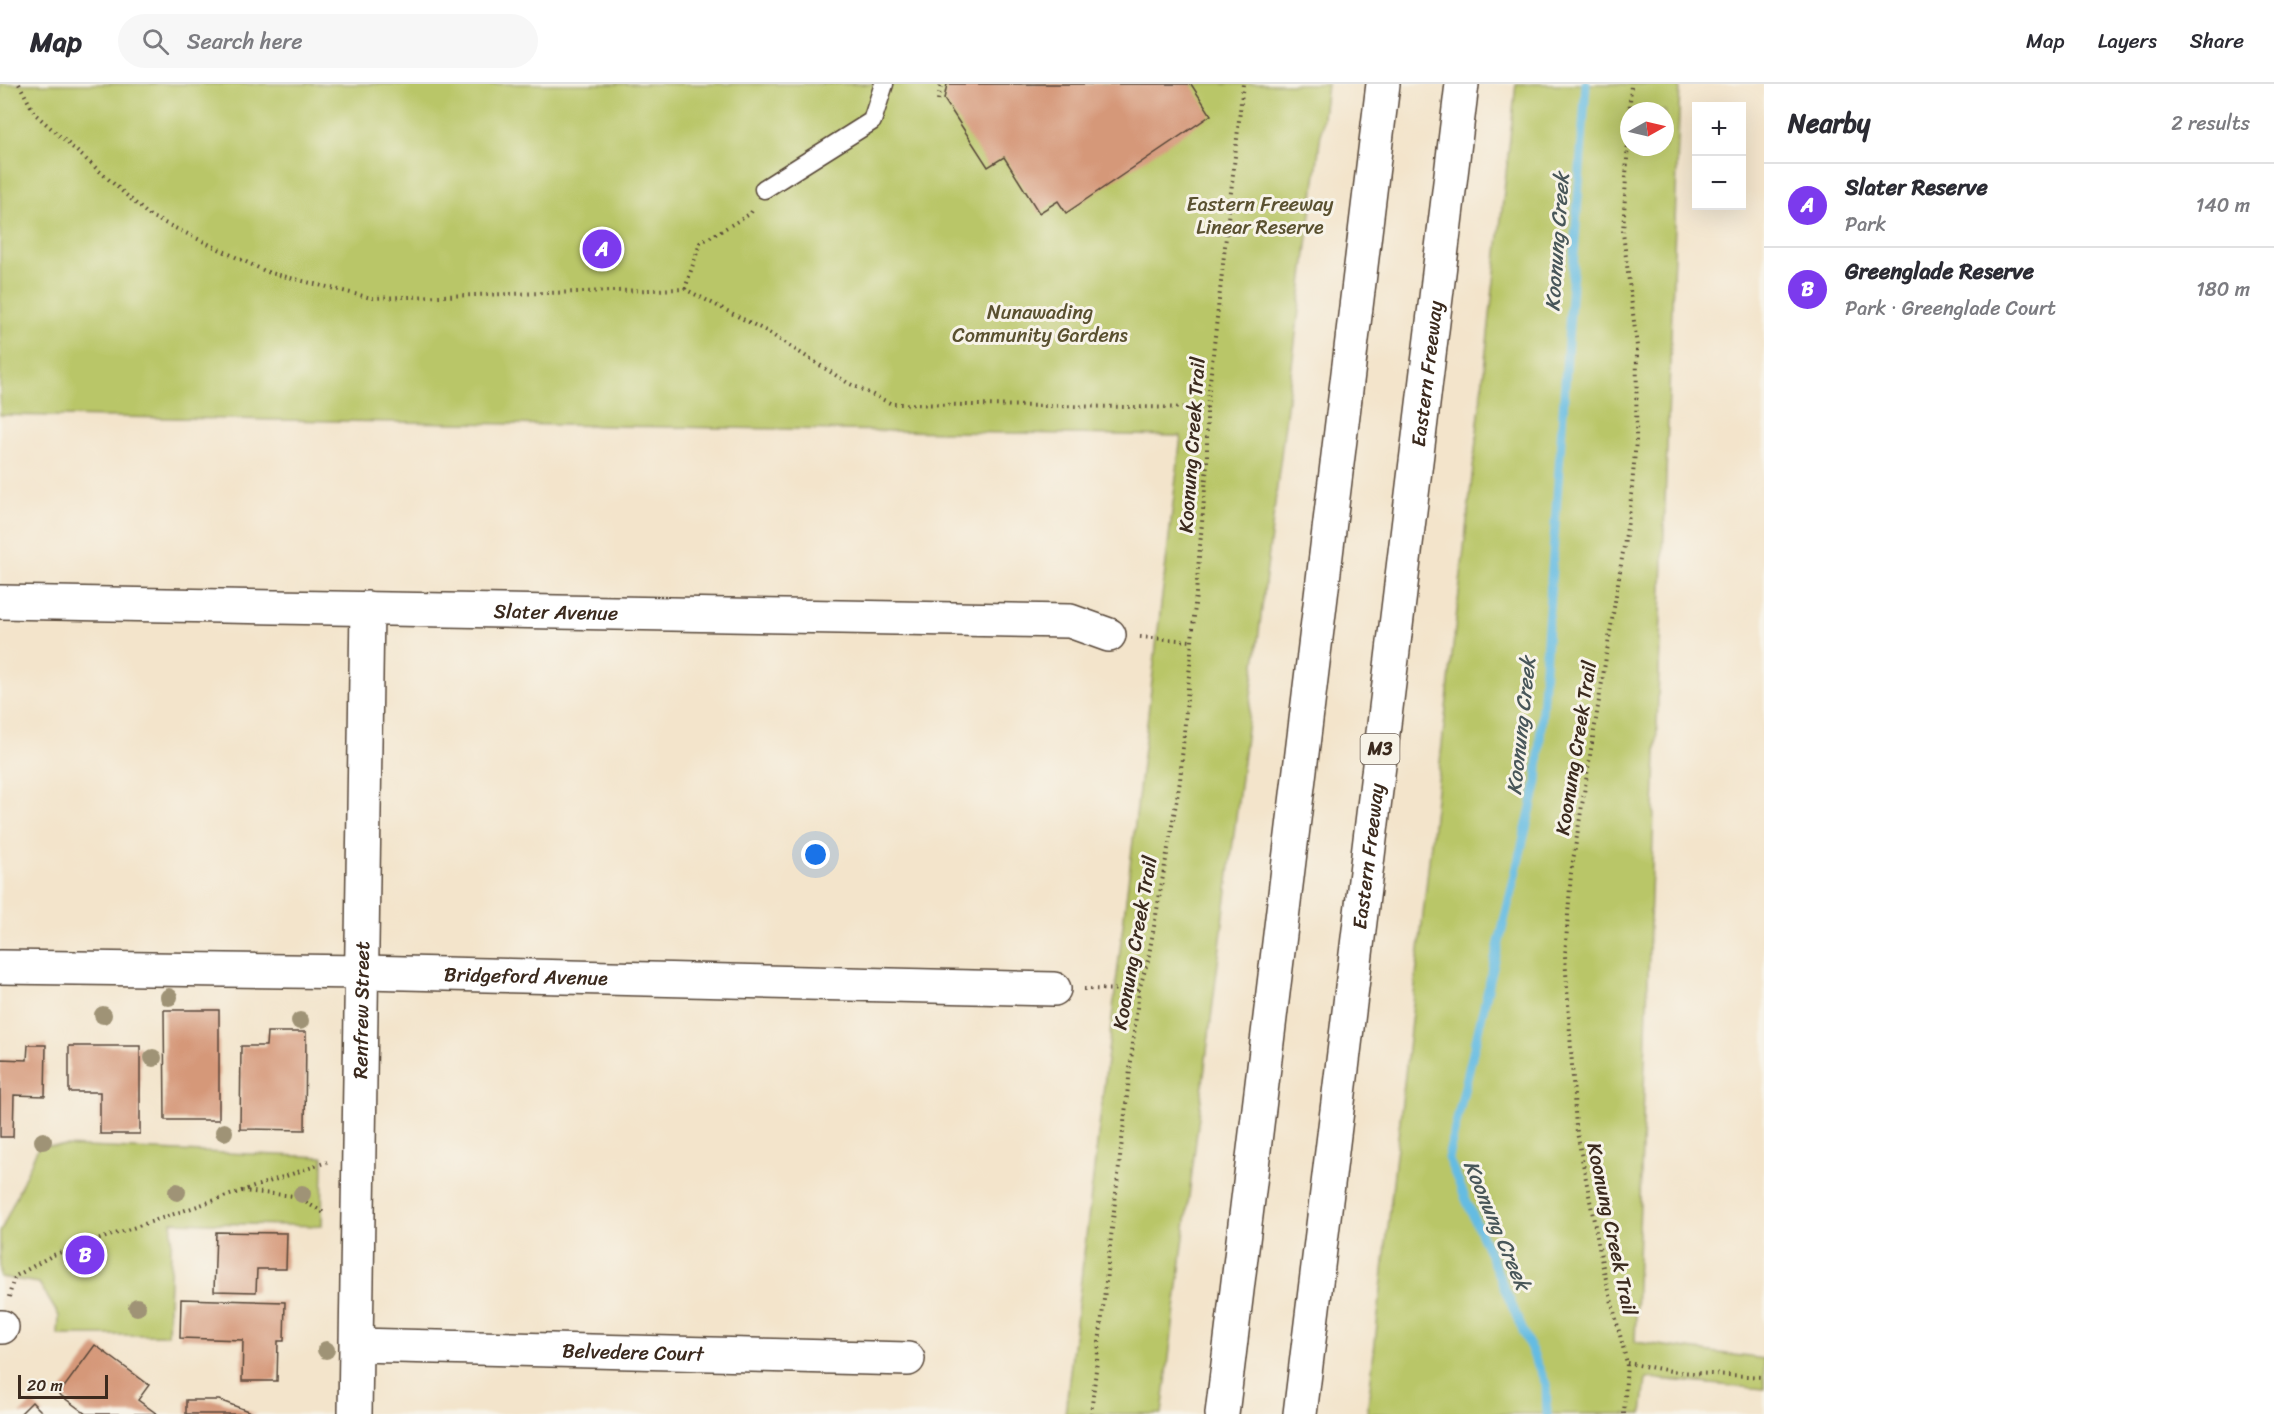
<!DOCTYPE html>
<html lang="en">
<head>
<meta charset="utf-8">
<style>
  :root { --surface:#fff; --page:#f7f7f7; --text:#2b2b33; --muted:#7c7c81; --line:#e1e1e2; --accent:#7c3aed }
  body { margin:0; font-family:Sriracha,sans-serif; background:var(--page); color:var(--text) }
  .controls { position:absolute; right:18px; top:18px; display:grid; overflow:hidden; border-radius:0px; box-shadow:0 6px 24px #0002 }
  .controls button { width:54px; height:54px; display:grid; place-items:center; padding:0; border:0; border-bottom:2px solid var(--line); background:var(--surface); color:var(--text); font:30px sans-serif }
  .compass { position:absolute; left:1620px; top:18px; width:54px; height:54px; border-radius:50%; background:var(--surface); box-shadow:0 6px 24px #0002; rotate:82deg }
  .scale { position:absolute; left:18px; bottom:15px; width:90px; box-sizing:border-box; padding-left:6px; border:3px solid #3b2a1e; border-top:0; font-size:16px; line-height:21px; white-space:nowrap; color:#3b2a1e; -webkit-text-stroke:4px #f7f3e8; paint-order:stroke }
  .you { position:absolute; left:816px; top:771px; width:21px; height:21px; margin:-15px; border:4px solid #fff; border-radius:50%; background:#1a73e8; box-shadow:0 0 0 9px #1a73e833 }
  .badge { display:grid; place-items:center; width:39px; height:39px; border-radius:50%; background:var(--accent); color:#fff; font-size:20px; font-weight:700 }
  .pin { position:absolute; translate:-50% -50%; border:3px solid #fff; box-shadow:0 2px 6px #0006 }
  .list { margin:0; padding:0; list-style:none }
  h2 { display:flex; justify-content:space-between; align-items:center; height:78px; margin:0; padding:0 24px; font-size:26px }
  h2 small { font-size:20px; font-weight:400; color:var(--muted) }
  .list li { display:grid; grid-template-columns:39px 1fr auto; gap:18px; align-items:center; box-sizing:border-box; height:84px; padding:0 24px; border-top:2px solid var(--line) }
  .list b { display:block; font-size:22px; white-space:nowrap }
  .list p { margin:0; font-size:20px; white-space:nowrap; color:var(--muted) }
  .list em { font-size:20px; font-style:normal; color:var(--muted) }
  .icon { flex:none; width:33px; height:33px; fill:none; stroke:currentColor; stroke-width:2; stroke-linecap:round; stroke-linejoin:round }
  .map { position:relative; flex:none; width:1764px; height:1330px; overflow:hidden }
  header { display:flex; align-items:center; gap:36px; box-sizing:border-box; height:84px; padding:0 30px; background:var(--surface); border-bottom:2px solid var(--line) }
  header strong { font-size:28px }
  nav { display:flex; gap:33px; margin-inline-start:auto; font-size:21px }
  .search { width:420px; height:54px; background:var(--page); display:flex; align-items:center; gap:15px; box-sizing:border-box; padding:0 21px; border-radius:33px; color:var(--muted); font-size:22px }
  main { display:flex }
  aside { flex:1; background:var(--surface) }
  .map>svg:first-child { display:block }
</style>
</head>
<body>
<header>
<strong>Map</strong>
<div class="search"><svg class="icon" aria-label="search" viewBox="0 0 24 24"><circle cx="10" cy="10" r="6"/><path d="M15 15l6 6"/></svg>Search here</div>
<nav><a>Map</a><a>Layers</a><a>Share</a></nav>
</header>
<main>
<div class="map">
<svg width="1764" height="1330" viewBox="0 0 1764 1330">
  <rect width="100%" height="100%" fill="#f7f3e8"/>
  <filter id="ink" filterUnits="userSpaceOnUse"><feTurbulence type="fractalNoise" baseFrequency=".0167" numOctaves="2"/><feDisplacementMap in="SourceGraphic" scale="12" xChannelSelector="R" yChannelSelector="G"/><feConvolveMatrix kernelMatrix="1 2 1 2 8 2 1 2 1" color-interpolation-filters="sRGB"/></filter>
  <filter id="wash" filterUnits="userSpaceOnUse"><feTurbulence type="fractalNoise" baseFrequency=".008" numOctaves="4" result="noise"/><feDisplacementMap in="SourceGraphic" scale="24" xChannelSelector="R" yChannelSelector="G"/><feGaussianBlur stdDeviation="1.35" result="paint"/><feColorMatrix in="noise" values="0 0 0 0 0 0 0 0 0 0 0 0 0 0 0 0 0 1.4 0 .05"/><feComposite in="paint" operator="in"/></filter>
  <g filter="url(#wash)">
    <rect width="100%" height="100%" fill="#f3e4cb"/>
    <g fill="#b9c668" stroke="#7a7843" stroke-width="1.5" fill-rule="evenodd">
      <path d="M0 0H1327L1162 1330H1065L1181 352 0 331Z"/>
      <path d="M1516 0H1680L1635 1258 1764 1275V1305L1646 1294 1642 1330H1367ZM1629 27H1665V63H1629Z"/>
      <path d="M39 1061 323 1073 322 1142 172 1138 168 1251H58L59 1232 39 1199 0 1193V1149Z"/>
    </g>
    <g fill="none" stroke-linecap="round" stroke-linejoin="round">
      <path stroke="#65bce2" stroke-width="9" d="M1547 1330 1546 1300 1448 1074 1537 698 1586 0"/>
    </g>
    <g id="blocks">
      <g fill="#d59879">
        <path d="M947 0H1191L1211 31 1066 129 1058 117 1039 129 1004 73 988 83 944 15Z"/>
        <path d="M164 926H219V1036H165Z"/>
        <path d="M267 948H306L305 1046 240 1045 241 962H266Z"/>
        <path d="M28 961H46L45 1012 14 1011 13 1053H0V975L27 976Z"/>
        <path d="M69 962H140V1050H100V1008H69Z"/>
        <path d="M216 1148 287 1149 286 1185H257L256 1208 214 1207Z"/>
        <path d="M181 1215 285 1218 284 1257H278L277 1297H242L243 1256 180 1254Z"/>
        <path d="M95 1261 149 1301 138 1316 157 1330H86L59 1310Z"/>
        <path d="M186 1316H219L256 1330H186Z"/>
        <path d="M32 1318 44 1330H20Z"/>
      </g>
    </g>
  </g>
  <g filter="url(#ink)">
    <use href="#blocks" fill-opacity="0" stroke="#574638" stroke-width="1.5"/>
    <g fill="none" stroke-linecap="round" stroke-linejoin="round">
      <defs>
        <path id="lane" d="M764 105 872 37 884 0"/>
        <g id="street">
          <path id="s1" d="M0 518 1070 537 1109 551"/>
          <path id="s2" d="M0 883 364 888 1054 905"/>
          <path d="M0 1243H2"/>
          <path id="s3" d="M357 1261 908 1275"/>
          <path id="s4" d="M355 1330 367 524"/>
        </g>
        <g id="highway">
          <path d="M1222 1330 1383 0"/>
          <path id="s5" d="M1300 1330 1462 0"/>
        </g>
      </defs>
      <use href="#lane" stroke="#574638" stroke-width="21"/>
      <use href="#street" stroke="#574638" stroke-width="36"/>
      <use href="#highway" stroke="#574638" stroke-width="36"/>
      <g stroke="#574638" stroke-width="4" stroke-dasharray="1.5 4.5" stroke-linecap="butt">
        <path d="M19 0 35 30 150 132 267 188 371 214 685 205 766 247 848 299 892 320 1207 324"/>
        <path d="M938 16 941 0"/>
        <path d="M685 205 700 159 750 130 754 124"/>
        <path d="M1140 553 1191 557"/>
        <path d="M1084 905 1139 906"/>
        <path d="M242 1107 295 1112 326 1130"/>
        <path d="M9 1213 14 1193 53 1171 327 1078"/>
        <path d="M1627 1279 1677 1288 1764 1293"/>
        <path d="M1091 1330 1139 906 1148 876 1180 697 1207 380V324L1243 0"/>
        <path d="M1624 1330 1627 1279 1602 1179 1576 1043 1565 872 1571 789 1630 425 1636 357 1637 262 1623 149 1631 0"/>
      </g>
      <use href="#lane" stroke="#fff" stroke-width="18"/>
      <use href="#street" stroke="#fff" stroke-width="33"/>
      <use href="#highway" stroke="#fff" stroke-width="33"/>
    </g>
    <g fill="#9f9376">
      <circle cx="169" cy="913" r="9"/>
      <circle cx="103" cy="931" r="9"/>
      <circle cx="300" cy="937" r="9"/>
      <circle cx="153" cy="974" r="9"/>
      <circle cx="224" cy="1048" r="9"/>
      <circle cx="43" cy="1057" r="9"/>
      <circle cx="177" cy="1108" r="9"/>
      <circle cx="302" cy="1110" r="9"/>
      <circle cx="137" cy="1223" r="9"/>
      <circle cx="326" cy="1266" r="9"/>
    </g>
  </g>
  <g text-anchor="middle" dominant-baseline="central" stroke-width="6" stroke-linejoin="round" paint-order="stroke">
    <rect fill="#f7f3e8" stroke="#73665b" stroke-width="1.5" x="1360.5" y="650" width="39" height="30" rx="4.5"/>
    <g font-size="18" font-weight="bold" fill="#3b2a1e">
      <text x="1380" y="665">M3</text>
    </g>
    <g font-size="20" fill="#5a5130" stroke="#f7f3e8">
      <text x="1260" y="120">Eastern Freeway<tspan x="1260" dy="23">Linear Reserve</tspan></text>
      <text x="1040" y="228">Nunawading<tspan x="1040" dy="23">Community Gardens</tspan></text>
    </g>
    <g font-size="20" fill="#3b2a1e" stroke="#f7f3e8">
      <text stroke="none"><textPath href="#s5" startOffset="1048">Eastern Freeway</textPath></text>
      <text transform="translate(1192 361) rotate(-86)">Koonung Creek Trail</text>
      <text stroke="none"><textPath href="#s1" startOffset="556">Slater Avenue</textPath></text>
      <text transform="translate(1576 664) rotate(-81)">Koonung Creek Trail</text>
      <text stroke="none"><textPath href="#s5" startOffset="562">Eastern Freeway</textPath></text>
      <text transform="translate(1135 859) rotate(-80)">Koonung Creek Trail</text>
      <text stroke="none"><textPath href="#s2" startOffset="526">Bridgeford Avenue</textPath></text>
      <text stroke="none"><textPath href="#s4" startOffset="404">Renfrew Street</textPath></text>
      <text transform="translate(1612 1145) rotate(78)">Koonung Creek Trail</text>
      <text stroke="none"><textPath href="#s3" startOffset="276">Belvedere Court</textPath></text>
    </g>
    <g font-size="21" font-style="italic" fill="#485659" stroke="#f7f3e8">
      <text transform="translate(1557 158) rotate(-86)">Koonung Creek</text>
      <text transform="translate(1521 642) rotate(-84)">Koonung Creek</text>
      <text transform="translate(1497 1141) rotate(67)">Koonung Creek</text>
    </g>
  </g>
</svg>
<div class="controls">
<button>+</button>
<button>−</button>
</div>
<svg class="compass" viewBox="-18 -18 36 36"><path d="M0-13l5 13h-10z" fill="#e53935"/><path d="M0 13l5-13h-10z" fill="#7c7c81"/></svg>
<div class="scale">20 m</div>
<div class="you"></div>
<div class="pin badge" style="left:602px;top:165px">A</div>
<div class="pin badge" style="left:85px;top:1171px">B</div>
</div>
<aside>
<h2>Nearby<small>2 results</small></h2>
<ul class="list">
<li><span class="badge">A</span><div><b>Slater Reserve</b><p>Park</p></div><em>140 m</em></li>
<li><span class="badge">B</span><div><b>Greenglade Reserve</b><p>Park · Greenglade Court</p></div><em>180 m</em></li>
</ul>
</aside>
</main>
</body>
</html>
